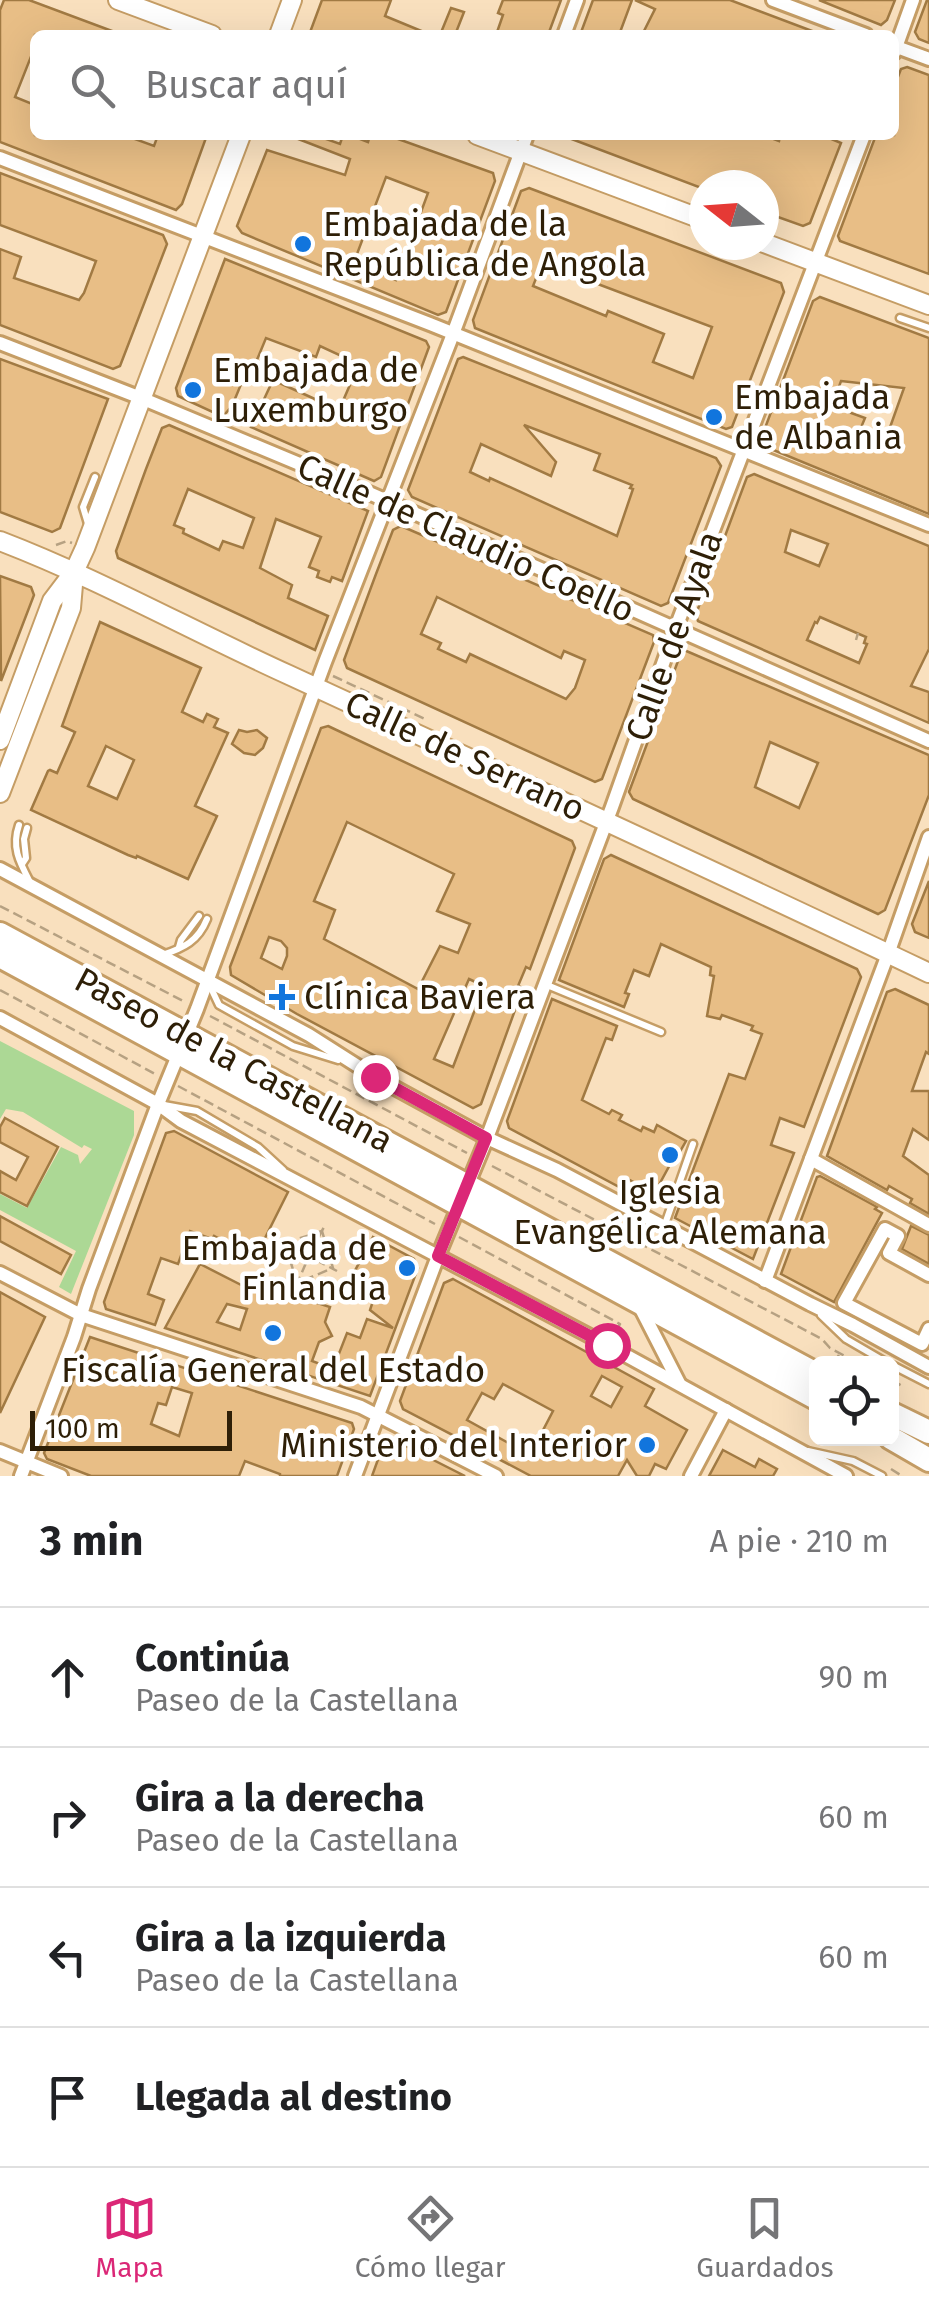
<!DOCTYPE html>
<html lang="es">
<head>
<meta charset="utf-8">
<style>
  :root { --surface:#fff; --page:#f6f6f6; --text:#202124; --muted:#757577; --line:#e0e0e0; --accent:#db2777 }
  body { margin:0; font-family:"Fira Sans",sans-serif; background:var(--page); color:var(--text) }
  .controls { position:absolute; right:30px; bottom:30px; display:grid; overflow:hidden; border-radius:15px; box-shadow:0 10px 40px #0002 }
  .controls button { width:90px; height:90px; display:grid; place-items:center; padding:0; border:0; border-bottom:2px solid var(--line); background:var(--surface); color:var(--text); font:50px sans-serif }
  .compass { position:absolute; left:689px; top:170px; width:90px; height:90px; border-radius:50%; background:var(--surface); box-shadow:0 10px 40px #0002; rotate:287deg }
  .scale { position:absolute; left:30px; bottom:25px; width:202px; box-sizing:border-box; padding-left:10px; border:5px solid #2e1f07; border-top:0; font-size:28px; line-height:35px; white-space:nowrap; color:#2e1f07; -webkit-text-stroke:8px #fff; paint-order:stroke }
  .stop { position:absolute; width:30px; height:30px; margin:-22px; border:8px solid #db2777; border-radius:50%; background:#fff }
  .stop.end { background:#db2777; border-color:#fff; box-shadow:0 2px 10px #0008 }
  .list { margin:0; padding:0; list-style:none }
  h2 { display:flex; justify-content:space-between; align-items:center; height:130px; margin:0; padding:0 40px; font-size:42px }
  h2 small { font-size:32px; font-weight:400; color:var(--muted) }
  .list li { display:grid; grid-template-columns:65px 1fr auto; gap:30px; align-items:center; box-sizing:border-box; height:140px; padding:0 40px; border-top:2px solid var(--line) }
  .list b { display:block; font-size:38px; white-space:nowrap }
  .list p { margin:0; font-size:32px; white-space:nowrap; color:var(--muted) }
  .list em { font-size:32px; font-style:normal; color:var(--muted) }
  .icon { flex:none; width:55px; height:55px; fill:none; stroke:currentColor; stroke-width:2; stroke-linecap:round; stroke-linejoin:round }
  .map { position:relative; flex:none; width:929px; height:1476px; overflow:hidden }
  .search { position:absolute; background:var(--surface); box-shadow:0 10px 40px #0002; left:30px; right:30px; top:30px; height:110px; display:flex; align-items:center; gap:25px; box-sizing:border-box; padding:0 35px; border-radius:15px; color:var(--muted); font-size:38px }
  .sheet { height:690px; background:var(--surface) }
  nav { display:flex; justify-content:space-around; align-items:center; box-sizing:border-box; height:140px; border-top:2px solid var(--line); background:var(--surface); font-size:28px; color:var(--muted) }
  nav a { display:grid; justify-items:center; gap:5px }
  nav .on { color:var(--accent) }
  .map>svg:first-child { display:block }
</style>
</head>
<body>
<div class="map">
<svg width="929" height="1476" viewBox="0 0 929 1476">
  <rect width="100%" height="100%" fill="#f9e0be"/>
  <path fill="#acd895" d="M0 1041 134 1111V1135L71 1294 59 1287 76 1251 0 1210V1194L27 1208 61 1147 78 1155 80 1164 92 1149 84 1145 82 1148 23 1112 6 1109 0 1119Z"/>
  <g fill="#e8be86" stroke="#a17a43" stroke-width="2.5" fill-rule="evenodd">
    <path d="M4 0H29L120 34 35 35V55L32 54 15 97 35 105V135H124L154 146 158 135H207L182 204 176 210 0 142V10Z"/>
    <path d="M322 0H391L385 16 431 35H309Z"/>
    <path d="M503 0H561L548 35H496L503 15 498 13Z"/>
    <path d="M593 0H632L619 35H580Z"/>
    <path d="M635 0H730L820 34 642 35 655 9Z"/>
    <path d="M819 0H895L887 20 881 25Z"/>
    <path d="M927 0H929V43L919 39 915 32Z"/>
    <path d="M451 8 464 12 455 35H440Z"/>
    <path d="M907 67 929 75V274L840 241 838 236 876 135H894V87L901 69Z"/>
    <path d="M288 135H315L340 144 343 135H350L368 142 370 135H387L493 173 495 181 446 312 438 315 242 233 237 226 267 150 345 175 350 159ZM386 177 428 193 396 280 354 262Z"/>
    <path d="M561 135H763L779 141 780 135H822L841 143 810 223 803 226 764 212V185H704V189Z"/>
    <path d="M0 173 163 235 167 244 120 366 113 369 0 325V249L21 257 14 278 79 300 84 293 96 261 0 225Z"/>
    <path d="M529 188 781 283 784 292 732 427 726 429 475 328 473 320 521 191ZM542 263 712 327 693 378 653 362 664 334 608 311 606 316 533 286Z"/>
    <path d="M225 259 426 341 429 347 381 477 374 481 251 427 273 380 339 410 359 364 320 346 316 357 266 338 249 379 244 377 232 406 225 414 219 415 178 396 176 388Z"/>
    <path d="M820 297 929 338V514L766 447 762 436 813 301ZM841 381 904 388 883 447 857 437 865 418 832 406Z"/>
    <path d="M463 357 716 458 721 466 668 603 661 606 412 497 408 490 458 359ZM524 425 600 454 594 470 632 485 630 488 633 489 617 536 490 478 489 481 470 472 481 444 551 476 556 462Z"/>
    <path d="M0 359 108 399 60 528 52 532 0 512Z"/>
    <path d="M169 425 368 511 342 581 332 577 330 582 317 577 319 571 309 567 321 537 276 519 260 568 292 585 288 598 328 616 315 650 118 558 116 551 146 469 162 428ZM188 489 254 518 243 548 223 541 219 550 183 533 184 529 174 525Z"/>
    <path d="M754 474 929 546V649L911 686 929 692V723L698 621 696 614 747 477ZM791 530 828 544 819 566 785 552ZM820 617 866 637 864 643 867 644 859 663 807 640 815 622 817 623Z"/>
    <path d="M401 526 653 635 654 642 602 779 595 782 347 668 344 660 376 574 393 530ZM437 597 561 658 564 651 585 660 575 688 566 699 470 654 466 662 438 649 441 643 421 634Z"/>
    <path d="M0 576 31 587 34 595 1 681Z"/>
    <path d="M100 622 201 668 182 712 203 722 207 714 218 719 214 727 228 733 195 806 217 816 188 879 137 856 136 858 128 855 31 810 48 771 50 770 57 773 75 732 62 726ZM106 746 134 760 117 799 88 786Z"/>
    <path d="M684 650 929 755V795L885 910 878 914 633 799 629 792 681 653ZM770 742 818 763 799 808 755 787Z"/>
    <path d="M328 726 572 841 575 848 530 969 526 967 518 986 523 988 481 1104 473 1108 297 1014 231 975 230 967 321 728ZM347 822 454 874 437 911 470 924 458 953 440 946 418 989 324 939 335 910 314 901ZM269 937 281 941 287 948V956L282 969 261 958ZM469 979 484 986 453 1067 434 1059Z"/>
    <path d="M239 730 247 732 257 730 267 738 263 748 255 755 244 753 232 744Z"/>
    <path d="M611 855 857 969 861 977 804 1127 780 1118 771 1145 794 1153 753 1259 675 1218 729 1074 745 1079 762 1034 751 1030 753 1026 722 1015 720 1019 707 1016 714 976 710 975 711 967 661 944 649 976 634 970 625 993 629 994 624 1007 559 980 604 859Z"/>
    <path d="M929 881V938L915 932 912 924Z"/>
    <path d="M895 989 929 1005V1054L926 1052 912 1091H929V1140L913 1129 903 1156 929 1175V1214L910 1203 912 1199 889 1186 887 1190 827 1156 887 992Z"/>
    <path d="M552 999 617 1026 612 1040 606 1038 582 1100 609 1114 612 1110 622 1115 619 1120 641 1131 643 1127 654 1132 657 1125 686 1141 674 1162 672 1161 654 1194 628 1179 623 1189 509 1128 507 1121Z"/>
    <path d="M5 1118 58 1147 27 1206 0 1192V1171L16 1180 28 1157 0 1142V1127Z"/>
    <path d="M174 1131 288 1192 255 1258 214 1236 212 1239 190 1231 178 1264 161 1258 148 1294 164 1300 155 1325 106 1309 104 1302 166 1133Z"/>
    <path d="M820 1176 877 1207 875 1209 882 1213 834 1302 781 1274 817 1177Z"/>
    <path d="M0 1216 71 1255 61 1274 0 1241Z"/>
    <path d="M911 1226 929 1235V1264L902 1249Z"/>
    <path d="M373 1237 414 1259 418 1268 370 1396 165 1328 200 1264 253 1291 255 1283 330 1307 325 1322 332 1336 319 1342 312 1361 333 1369 347 1333 360 1338 367 1319 393 1328 370 1310 373 1301 344 1291ZM227 1304 247 1309 240 1330 217 1322Z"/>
    <path d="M453 1279 654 1389 645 1406 687 1430 666 1469 655 1464 649 1476H637L627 1460 618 1476H531L403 1409 400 1401 444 1283ZM602 1376 622 1387 611 1407 591 1396ZM503 1384 553 1411 530 1455 467 1420 482 1393 494 1399Z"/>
    <path d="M0 1292 45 1317 0 1413Z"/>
    <path d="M90 1337 352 1423 354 1429 337 1476H280V1474L245 1461 239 1476H91L47 1459 44 1453ZM172 1387 192 1393 179 1436 151 1424 158 1403 166 1405Z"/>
    <path d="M392 1439 465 1476H372L384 1443Z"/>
    <path d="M723 1450 755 1467 759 1459 777 1469 773 1476H709Z"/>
  </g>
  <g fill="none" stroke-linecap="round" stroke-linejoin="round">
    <defs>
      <g id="lane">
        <path d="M900 318 929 328"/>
        <path d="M89 527 83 507 95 477"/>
        <path d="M19 825C11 848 20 863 31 884"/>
        <path d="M22 864 26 858 24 839 27 828"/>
        <path d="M179 947 181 940 199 916"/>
        <path d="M162 955C184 948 198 941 207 919"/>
        <path d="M547 985 661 1032"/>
        <path d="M210 986 219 1005 293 1046 338 1060"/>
        <path d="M164 1105 197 1111 258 1147 283 1170"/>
        <path d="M664 1227 693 1144"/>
        <path d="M821 1315 846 1339 889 1364"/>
        <path d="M892 1365 929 1384"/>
        <path d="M808 1451 853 1461 882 1476"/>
      </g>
      <g id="street">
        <path d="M773 0 866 35"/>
        <path d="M564 35 577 0"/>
        <path d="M894 46 929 59"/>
        <path d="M894 53 913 0"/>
        <path d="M0 158 430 324 929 525"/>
        <path d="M0 343 141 398 369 493 929 741"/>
        <path d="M0 869 309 1035 375 1077 487 1138 557 1170 810 1304 853 1325 929 1367"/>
        <path d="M0 1018 158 1104 181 1121 607 1345 846 1476"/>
        <path d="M811 1159 929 1225"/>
        <path d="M0 1273 81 1315 361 1407 496 1476"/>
        <path d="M929 1275 889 1253 898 1236 885 1229 844 1303 922 1344 929 1329"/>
        <path d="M765 1281 888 954 929 837"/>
        <path d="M638 1303 679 1383"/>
        <path d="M0 1451 61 1476"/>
        <path d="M21 1476 74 1337 89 1289 158 1104 197 1009 325 662 453 334 527 135"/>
        <path d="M355 1476 438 1256 487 1138 612 807 675 630 864 135"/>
        <path d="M691 1476 726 1410"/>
      </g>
      <g id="secondary">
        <path d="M118 0 212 35"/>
        <path d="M279 35 292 0"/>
        <path d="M477 135 704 220"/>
        <path d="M764 243 929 305"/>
        <path d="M0 541C99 579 192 631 289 675 503 774 717 872 929 973"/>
        <path d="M0 740 52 601 74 572 85 548 241 135"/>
        <path d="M0 793 71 608 74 573"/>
      </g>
      <g id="highway">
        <path d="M0 934 816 1374"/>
        <path d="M0 956 816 1398"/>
        <path d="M892 1414 929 1432"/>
        <path d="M891 1438 929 1460"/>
      </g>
    </defs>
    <use href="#lane" stroke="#c59d65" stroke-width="11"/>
    <use href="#street" stroke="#c59d65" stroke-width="18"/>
    <use href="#secondary" stroke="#c59d65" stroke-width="22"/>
    <use href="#highway" stroke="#c59d65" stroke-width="28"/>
    <g stroke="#b6a182" stroke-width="2.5" stroke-dasharray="10 5" stroke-linecap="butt">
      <path d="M56 545 67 541 72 543"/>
      <path d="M856 640 858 633"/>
      <path d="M333 676 425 719"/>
      <path d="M0 906 185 1002"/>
      <path d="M0 990 157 1075"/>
      <path d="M210 1016 467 1153"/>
      <path d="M178 1086 435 1224"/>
      <path d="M492 1166 822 1339 830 1348 860 1364"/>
      <path d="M322 1231 333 1268 297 1283 285 1243Z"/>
      <path d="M459 1237 620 1324 615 1332"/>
      <path d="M283 1242 303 1253"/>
      <path d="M312 1250 325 1225"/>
      <circle cx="309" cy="1256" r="6"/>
      <path d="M316 1260 337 1271"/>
      <path d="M296 1286 306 1263"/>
      <path d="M839 1355 836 1359 844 1364"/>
      <path d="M892 1380 902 1386"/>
      <path d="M854 1445 856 1441"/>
      <path d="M891 1469 902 1476"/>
    </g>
    <use href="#lane" stroke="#fff" stroke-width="6"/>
    <use href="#street" stroke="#fff" stroke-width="12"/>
    <use href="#secondary" stroke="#fff" stroke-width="18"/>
    <use href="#highway" stroke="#fff" stroke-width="22"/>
  </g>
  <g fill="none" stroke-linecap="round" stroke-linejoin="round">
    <path stroke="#db2777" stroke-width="12" d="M375 1077 486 1138 438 1256 607 1345"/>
  </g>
  <g fill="#1175dd" stroke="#fff" stroke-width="4">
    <circle cx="303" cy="244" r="10"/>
    <circle cx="193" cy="390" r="10"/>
    <circle cx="714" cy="417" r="10"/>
    <path d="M277 982h10v10h10v10h-10v10h-10v-10h-10v-10h10z"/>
    <circle cx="670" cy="1155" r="10"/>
    <circle cx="407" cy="1268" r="10"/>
    <circle cx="273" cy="1333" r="10"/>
    <circle cx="647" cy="1445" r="10"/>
  </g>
  <g text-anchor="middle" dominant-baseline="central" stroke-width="9" stroke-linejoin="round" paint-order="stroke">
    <g font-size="35" fill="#2e1f07" stroke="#fff" text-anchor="start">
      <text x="323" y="224">Embajada de la<tspan x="323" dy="40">República de Angola</tspan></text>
      <text x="213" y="370">Embajada de<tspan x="213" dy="40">Luxemburgo</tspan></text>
      <text x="734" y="397">Embajada<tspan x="734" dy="40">de Albania</tspan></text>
      <text x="304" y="997">Clínica Baviera</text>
      <text x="670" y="1192" text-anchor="middle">Iglesia<tspan x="670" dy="40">Evangélica Alemana</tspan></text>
      <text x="387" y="1248" text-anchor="end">Embajada de<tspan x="387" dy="40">Finlandia</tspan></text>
      <text x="273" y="1370" text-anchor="middle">Fiscalía General del Estado</text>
      <text x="627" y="1445" text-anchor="end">Ministerio del Interior</text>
    </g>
    <g font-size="35" fill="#2e1f07" stroke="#fff">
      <text transform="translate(466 538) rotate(24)">Calle de Claudio Coello</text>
      <text transform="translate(674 636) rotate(-70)">Calle de Ayala</text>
      <text transform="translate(465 756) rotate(25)">Calle de Serrano</text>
      <text transform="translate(234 1060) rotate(28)">Paseo de la Castellana</text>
    </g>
  </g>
</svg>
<div class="controls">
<button><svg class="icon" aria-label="locate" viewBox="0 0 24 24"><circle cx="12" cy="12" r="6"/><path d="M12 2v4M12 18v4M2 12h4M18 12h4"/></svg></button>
</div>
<svg class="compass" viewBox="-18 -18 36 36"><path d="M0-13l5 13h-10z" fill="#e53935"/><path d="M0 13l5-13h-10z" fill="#757577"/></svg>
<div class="scale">100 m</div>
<div class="stop" style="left:607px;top:1345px"></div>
<div class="stop end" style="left:375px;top:1077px"></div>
<div class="search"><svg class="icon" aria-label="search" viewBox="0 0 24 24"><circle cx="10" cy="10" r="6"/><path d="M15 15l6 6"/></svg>Buscar aquí</div>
</div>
<section class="sheet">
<h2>3 min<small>A pie · 210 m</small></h2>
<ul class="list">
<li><svg class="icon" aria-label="ahead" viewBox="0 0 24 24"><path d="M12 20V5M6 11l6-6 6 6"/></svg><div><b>Continúa</b><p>Paseo de la Castellana</p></div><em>90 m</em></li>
<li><svg class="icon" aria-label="right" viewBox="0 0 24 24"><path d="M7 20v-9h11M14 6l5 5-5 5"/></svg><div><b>Gira a la derecha</b><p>Paseo de la Castellana</p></div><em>60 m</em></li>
<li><svg class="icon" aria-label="left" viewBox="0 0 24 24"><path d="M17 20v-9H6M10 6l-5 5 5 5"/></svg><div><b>Gira a la izquierda</b><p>Paseo de la Castellana</p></div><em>60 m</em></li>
<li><svg class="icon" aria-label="arrive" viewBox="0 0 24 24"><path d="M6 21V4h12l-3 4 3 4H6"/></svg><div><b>Llegada al destino</b></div></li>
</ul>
</section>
<nav>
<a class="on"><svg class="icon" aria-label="map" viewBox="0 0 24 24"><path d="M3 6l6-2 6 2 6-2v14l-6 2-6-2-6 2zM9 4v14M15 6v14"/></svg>Mapa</a>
<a><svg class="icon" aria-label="directions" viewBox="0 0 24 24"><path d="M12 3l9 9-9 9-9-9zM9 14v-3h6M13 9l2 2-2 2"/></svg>Cómo llegar</a>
<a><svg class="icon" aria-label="saved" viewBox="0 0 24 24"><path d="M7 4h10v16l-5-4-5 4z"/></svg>Guardados</a>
</nav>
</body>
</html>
